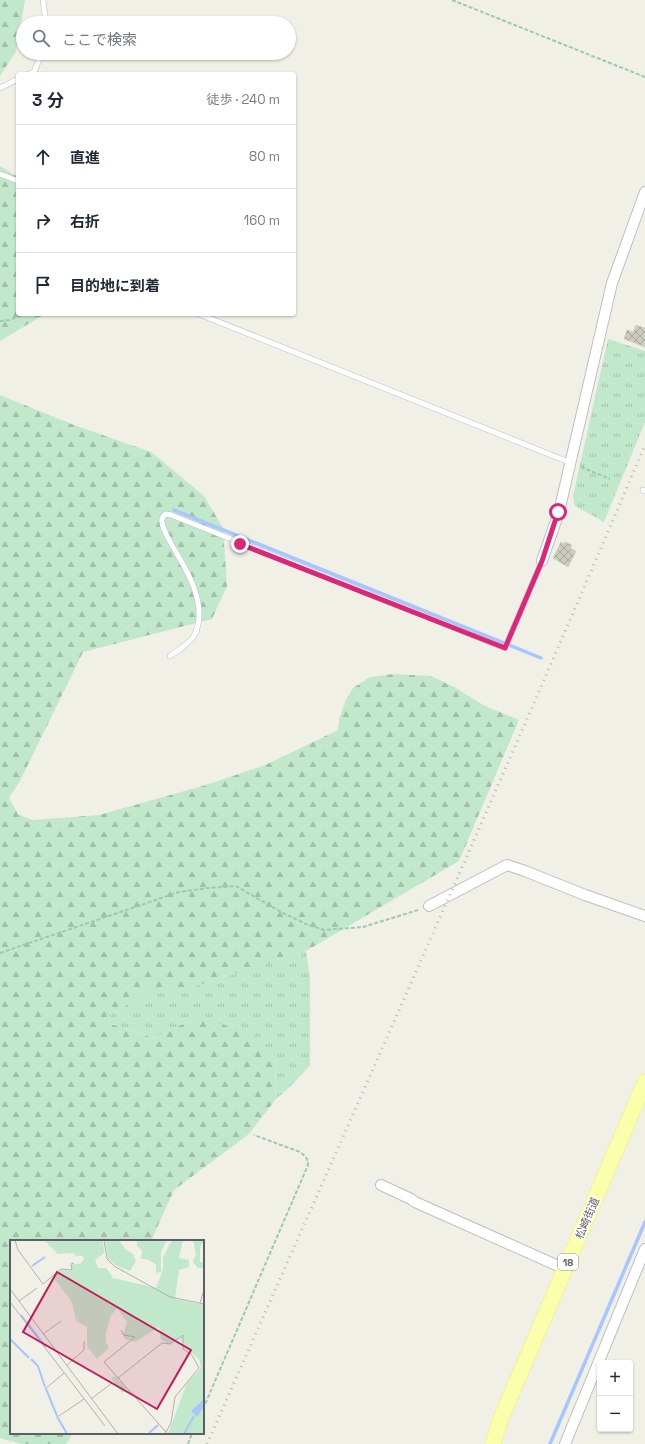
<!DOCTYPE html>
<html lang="ja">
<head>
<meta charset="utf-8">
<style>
  :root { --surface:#fff; --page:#f2f2f3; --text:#1f2937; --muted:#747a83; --line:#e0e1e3 }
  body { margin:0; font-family:"Space Grotesk","Noto Sans JP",sans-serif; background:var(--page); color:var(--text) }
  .controls { position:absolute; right:12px; bottom:12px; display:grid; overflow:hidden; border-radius:4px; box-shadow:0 1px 3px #0004 }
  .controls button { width:36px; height:36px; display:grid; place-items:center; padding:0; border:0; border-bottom:1px solid var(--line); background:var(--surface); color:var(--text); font:20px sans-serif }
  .stop { position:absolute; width:12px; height:12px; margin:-9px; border:3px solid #db2777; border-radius:50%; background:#fff }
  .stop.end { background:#db2777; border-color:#fff; box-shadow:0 1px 4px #0008 }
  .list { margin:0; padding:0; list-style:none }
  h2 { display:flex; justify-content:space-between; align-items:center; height:52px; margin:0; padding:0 16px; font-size:17px }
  h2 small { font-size:13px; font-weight:400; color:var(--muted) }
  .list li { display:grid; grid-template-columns:26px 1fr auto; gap:12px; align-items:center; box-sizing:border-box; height:64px; padding:0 16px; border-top:1px solid var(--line) }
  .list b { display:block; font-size:15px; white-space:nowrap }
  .list em { font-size:13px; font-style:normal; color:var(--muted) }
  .icon { flex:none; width:22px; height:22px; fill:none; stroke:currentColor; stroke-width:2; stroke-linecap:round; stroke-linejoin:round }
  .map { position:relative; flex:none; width:645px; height:1444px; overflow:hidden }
  .search { position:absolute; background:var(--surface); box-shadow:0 1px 3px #0004; left:16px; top:16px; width:280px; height:44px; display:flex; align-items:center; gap:10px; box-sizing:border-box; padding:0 14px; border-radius:22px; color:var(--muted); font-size:15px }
  .panel { position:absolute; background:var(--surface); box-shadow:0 1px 3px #0004; left:16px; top:72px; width:280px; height:244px; border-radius:4px }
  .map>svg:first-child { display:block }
</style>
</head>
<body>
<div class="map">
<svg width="645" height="1444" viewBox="0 0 645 1444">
  <defs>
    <pattern id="grass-tufts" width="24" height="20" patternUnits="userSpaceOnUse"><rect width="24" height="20" fill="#c2e8cb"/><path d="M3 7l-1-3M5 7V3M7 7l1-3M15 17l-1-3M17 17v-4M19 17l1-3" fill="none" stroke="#a1bfa9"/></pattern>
    <pattern id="forest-firs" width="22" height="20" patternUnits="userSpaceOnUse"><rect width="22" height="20" fill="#c2e8cb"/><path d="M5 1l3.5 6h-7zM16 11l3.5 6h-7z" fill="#a1bfa9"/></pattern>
    <pattern id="building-cross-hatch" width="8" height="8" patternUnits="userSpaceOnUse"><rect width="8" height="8" fill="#cbcbc2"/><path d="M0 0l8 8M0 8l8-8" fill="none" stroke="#a8a8a1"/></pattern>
  </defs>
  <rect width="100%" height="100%" fill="#f0f0e6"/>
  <g fill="url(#grass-tufts)">
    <path d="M608 339 645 351V422L604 522 575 506 573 496Z"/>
    <path d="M306 951 310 978V1065L294 1083 276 1099 275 1060 196 1018 153 1038 111 1024 110 1015 149 991H180Z"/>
  </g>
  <g fill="url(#forest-firs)">
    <path d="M0 0H25L16 51 0 76Z"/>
    <path d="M0 166 18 177V314H45L0 341Z"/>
    <path d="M0 395 74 425 151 452 204 496 223 528 227 586 212 619 83 652 20 781 9 798 18 814 32 820 99 815 206 785 265 765 338 730 339 720 345 702 353 688 370 677 394 674 431 676 454 687 485 706 519 720 459 861 306 951 180 991H149L110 1015 111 1024 153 1038 196 1018 252 1032 275 1060 276 1099 249 1134 174 1190 151 1241H11V1433H73L66 1444H21L0 1438Z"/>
  </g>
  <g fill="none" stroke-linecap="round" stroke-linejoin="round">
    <g stroke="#a7c5ff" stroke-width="3.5">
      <path d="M174 510 541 658"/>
      <path d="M550 1444 645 1222"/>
    </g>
  </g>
  <g fill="url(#building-cross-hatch)" stroke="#d5d4c4">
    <path d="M636 325 645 328V347L624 339 627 330 633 332Z"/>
    <path d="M561 542 564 544 565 542 572 545 570 548 576 551 568 567 553 558Z"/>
  </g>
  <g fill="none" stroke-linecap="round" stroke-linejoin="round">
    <defs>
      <g id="lane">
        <path d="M43 0 46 23"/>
        <path d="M29 74 34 72 42 53"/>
        <path d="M0 88 18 79"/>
        <path d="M0 174 18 181"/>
        <path d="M199 314 571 463"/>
        <path d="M643 490 645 491"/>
        <path d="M170 656C177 651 189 644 194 636 209 607 188 572 173 547 169 539 163 531 162 522 161 518 163 516 166 514L171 515 505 648 542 561"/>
      </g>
      <g id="street">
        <path d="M542 561 559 512 612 283 645 192"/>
        <path d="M429 906 507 865 525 871 585 895 645 916"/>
        <path d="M381 1185 411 1199 415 1202 565 1269"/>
        <path d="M565 1444 645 1249"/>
      </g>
      <path id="primary" d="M493 1444 501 1418 645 1082"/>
    </defs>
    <use href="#lane" stroke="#bdbec5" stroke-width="6"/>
    <use href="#street" stroke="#bdbec5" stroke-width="12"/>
    <use href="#primary" stroke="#f4ec5b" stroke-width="16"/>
    <g stroke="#9bc9b3" stroke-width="2" stroke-dasharray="4 2" stroke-linecap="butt">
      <path d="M452 0 645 77"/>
      <path d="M0 321 9 320 26 314"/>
      <path d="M581 467 610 479"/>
      <path d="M0 953 179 892 208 888 236 886 281 912 306 924 324 930 363 927 418 910"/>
      <path d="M203 1409 308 1165C308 1158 305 1156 300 1152L254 1135"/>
      <path d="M188 1444 192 1433"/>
    </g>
    <use href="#lane" stroke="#fff" stroke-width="5"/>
    <use href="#street" stroke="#fff" stroke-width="10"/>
    <use href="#primary" stroke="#faffac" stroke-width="15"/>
    <path stroke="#b8b8ba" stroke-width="3" stroke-dasharray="1 5" stroke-linecap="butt" d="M207 1444C354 1111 503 779 645 445"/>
  </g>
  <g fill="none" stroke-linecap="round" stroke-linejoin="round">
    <path stroke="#db2777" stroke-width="5" d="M240 544 505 648 542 561 558 512"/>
  </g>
  <g text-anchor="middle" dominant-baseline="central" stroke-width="3" stroke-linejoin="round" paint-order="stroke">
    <rect fill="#fff" stroke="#8e8f95" stroke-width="1" x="558" y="1254" width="20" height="16" rx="3"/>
    <g font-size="10" font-weight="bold" fill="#5d5f67">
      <text x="568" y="1262">18</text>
    </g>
    <g font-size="11" fill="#5d5f67" stroke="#fff">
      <text transform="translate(587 1218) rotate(-67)">松崎街道</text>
    </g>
  </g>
  <g transform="translate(10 1240)">
    <rect width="194" height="194" fill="#f0f0e6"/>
    <path d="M81 65 82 70 77 87 66 81 65 76 68 78ZM105 136 117 148 112 153 101 138Z" fill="#c2e8cb"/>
    <path d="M34 0H93L94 13 85 20 88 28H96L103 38 146 48 153 29V18L159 5 163 0H173L169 18 179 20V27L169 30 165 59 194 65V194H158L177 143 191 128 189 119 176 108 170 99 159 104 151 100 149 87 125 102 115 99 113 96 117 82 107 68 101 75 96 93V102L99 108 87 119 77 106V87L81 65 72 78 65 76 62 62 43 37 51 30 62 31V24H70L74 19 72 16H67L63 13 48 14ZM95 0H109L115 9 123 14 126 21 120 31 105 25 98 19ZM127 0H157L151 12V32L146 33V25L137 19H131L132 10 127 6ZM183 0H194L190 7V22H194V28H188L183 22 186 14Z" fill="#c2e8cb"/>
    <path d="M194 143V194H170L178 169Z" fill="#c2e8cb"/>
    <path d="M194 159V166L187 177 181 171Z" fill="#a7c5ff"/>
    <path fill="none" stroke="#a7c5ff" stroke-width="2" d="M22 26 35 17M11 75 36 107M0 99 19 118M21 119 28 126 35 147M36 149 47 176M48 178 57 194M139 193 148 185M174 194 184 176"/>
    <path fill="none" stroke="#b1b2af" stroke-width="1" d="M5 0 8 10 33 44 51 29 62 30 61 24 64 23M94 0 97 19 104 26 160 57 194 64M0 49 108 194M9 61 27 48M0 62 95 186M190 63 194 50M111 90 114 95 125 97 94 122 156 192M33 94 51 81M57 125 74 110V101M108 138 152 103 160 104 173 95V109L182 115 189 128 165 157 161 183 155 194M35 149 54 133M81 159 102 143M46 178 74 159"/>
    <path fill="#c2185b" fill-opacity="0.15" stroke="#c2185b" stroke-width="2" d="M47 32 181 110 147 169 13 92Z"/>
    <rect width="194" height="194" fill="none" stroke="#5d5f67" stroke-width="2"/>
  </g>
</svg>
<div class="controls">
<button>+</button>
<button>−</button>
</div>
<div class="stop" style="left:558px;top:512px"></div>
<div class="stop end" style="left:240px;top:544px"></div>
<div class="search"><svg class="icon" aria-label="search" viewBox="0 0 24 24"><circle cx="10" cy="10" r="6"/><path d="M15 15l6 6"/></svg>ここで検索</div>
<section class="panel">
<h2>3 分<small>徒歩 · 240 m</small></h2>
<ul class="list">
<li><svg class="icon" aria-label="ahead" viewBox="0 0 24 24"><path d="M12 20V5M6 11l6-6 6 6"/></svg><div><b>直進</b></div><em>80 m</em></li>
<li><svg class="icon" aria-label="right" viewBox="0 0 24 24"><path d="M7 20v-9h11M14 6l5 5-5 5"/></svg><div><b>右折</b></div><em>160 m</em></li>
<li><svg class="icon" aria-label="arrive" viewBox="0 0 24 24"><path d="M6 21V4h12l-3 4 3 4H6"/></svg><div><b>目的地に到着</b></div></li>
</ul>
</section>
</div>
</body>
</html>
